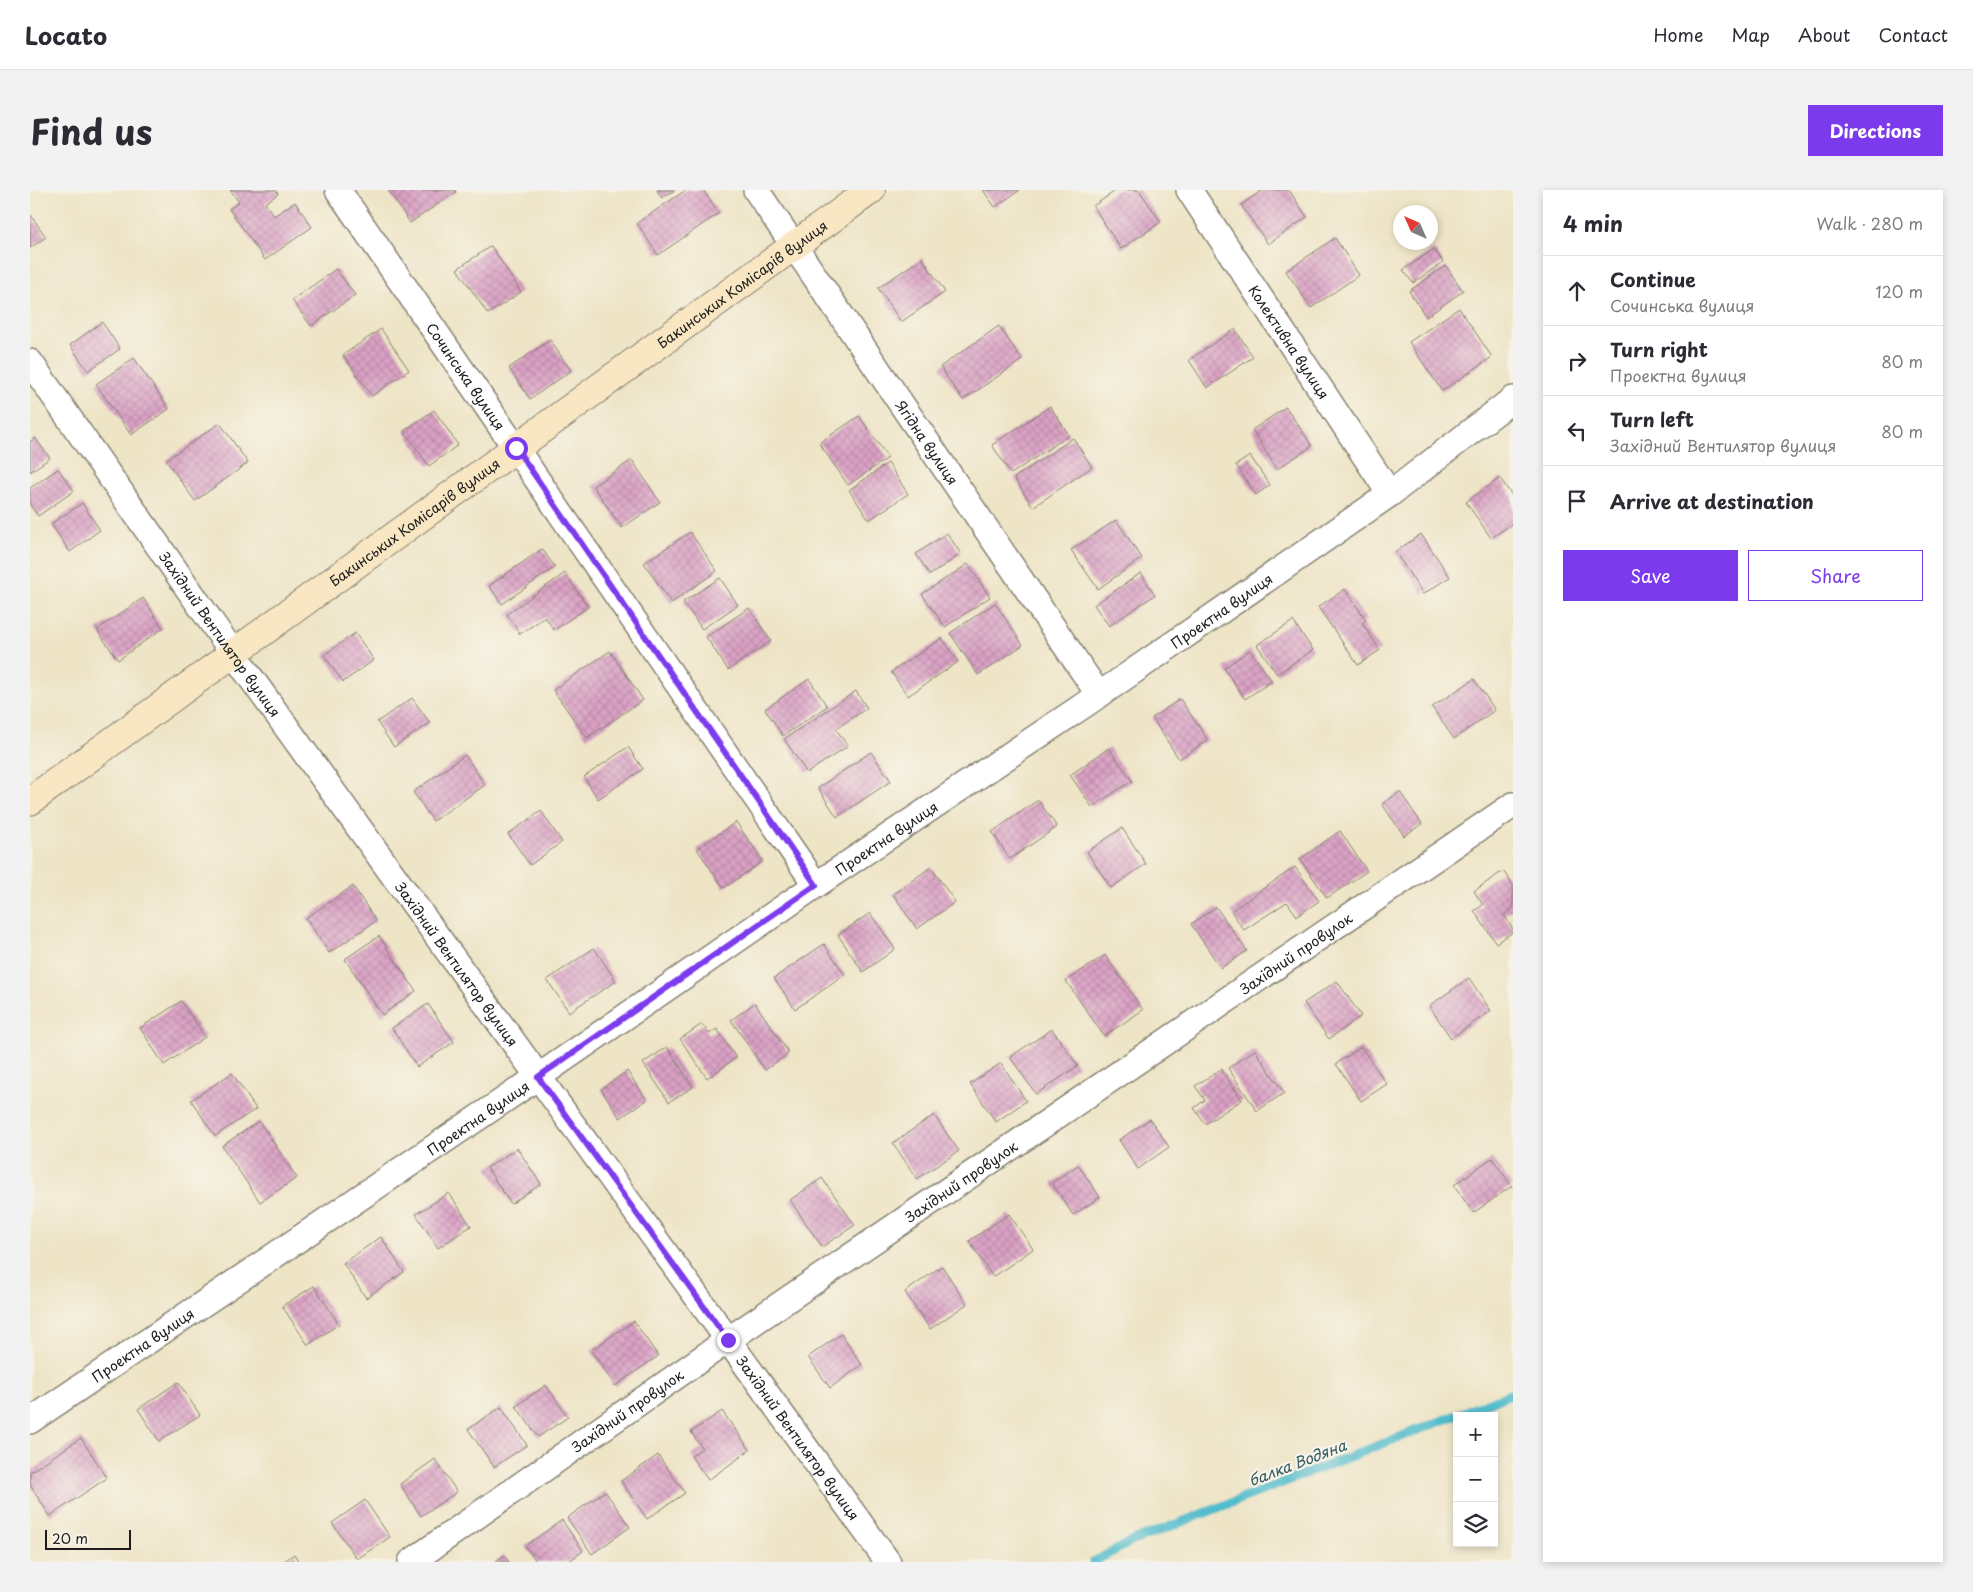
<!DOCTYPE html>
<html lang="en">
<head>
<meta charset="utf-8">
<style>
  :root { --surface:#fff; --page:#f2f2f3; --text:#2b2b33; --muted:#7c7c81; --line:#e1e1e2; --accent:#7c3aed }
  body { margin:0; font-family:"Playpen Sans",sans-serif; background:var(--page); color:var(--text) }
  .controls { position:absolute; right:15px; bottom:15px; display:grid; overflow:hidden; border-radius:0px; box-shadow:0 2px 8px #0003 }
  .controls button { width:45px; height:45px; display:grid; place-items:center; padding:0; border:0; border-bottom:1px solid var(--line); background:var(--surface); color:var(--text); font:25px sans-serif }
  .compass { position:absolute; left:1363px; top:15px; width:45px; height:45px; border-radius:50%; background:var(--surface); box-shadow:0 2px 8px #0003; rotate:315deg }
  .scale { position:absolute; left:15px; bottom:12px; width:86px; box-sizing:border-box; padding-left:5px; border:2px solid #1c1c1c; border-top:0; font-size:14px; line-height:18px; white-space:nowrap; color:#1c1c1c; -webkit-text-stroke:4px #f7f3e8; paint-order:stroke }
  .stop { position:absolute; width:15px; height:15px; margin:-11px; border:4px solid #7c3aed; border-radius:50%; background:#fff }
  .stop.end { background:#7c3aed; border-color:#fff; box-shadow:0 1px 5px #0008 }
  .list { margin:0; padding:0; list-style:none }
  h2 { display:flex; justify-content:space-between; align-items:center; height:65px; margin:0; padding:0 20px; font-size:21px }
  h2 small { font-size:16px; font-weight:400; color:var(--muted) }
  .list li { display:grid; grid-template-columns:32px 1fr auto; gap:15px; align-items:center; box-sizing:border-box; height:70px; padding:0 20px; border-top:1px solid var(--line) }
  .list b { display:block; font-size:19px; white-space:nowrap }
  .list p { margin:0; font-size:16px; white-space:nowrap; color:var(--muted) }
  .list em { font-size:16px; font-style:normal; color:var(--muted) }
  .actions { display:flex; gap:10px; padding:15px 20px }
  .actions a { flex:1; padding:11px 0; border:1px solid var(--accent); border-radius:0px; text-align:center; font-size:18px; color:var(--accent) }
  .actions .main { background:var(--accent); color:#fff }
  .icon { flex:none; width:28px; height:28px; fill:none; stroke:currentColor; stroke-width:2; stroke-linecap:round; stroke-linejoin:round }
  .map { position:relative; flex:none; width:1483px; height:1372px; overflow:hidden; border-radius:0px }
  header { display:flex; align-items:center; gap:30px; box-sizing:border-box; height:70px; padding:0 25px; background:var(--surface); border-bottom:1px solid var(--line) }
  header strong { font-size:24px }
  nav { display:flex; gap:28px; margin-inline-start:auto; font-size:18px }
  .intro { display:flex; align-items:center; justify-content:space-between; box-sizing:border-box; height:120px; padding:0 30px }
  h1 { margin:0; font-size:35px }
  .button { padding:12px 22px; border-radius:0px; background:var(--accent); color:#fff; font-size:18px; font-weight:700 }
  main { display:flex; gap:30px; padding:0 30px }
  aside { flex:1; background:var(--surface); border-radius:0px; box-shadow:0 2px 8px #0003 }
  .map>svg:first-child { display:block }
</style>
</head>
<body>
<header>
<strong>Locato</strong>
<nav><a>Home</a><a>Map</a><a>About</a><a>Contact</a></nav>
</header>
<div class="intro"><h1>Find us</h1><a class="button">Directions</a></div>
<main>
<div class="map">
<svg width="1483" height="1372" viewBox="0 0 1483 1372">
  <defs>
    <pattern id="building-cross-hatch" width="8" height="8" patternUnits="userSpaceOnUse" patternTransform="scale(1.25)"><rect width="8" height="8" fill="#daa1c4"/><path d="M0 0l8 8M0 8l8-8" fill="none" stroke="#ba8aa8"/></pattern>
  </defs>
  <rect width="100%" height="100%" fill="#f7f3e8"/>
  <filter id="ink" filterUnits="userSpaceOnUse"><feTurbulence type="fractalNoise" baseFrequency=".02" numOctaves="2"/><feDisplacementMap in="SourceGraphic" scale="10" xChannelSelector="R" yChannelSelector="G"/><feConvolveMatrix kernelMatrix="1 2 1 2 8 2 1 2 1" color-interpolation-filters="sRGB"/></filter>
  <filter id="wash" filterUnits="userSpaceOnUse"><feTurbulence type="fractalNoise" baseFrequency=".0096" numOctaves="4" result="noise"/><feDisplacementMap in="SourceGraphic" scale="20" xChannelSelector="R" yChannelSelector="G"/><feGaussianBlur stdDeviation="1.12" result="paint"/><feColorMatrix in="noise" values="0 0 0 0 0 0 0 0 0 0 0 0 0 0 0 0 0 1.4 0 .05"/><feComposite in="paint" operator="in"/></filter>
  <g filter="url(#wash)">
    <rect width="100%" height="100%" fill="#eee4c6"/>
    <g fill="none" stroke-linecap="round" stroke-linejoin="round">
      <path stroke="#51bccc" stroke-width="9" d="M1063 1372 1103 1351 1483 1203"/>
    </g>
    <g id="blocks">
      <g fill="url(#building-cross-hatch)">
        <path d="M200 0H246L248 4 235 13 244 26 265 12 282 37 235 70 199 19 209 12Z"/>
        <path d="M358 0H425L426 2 380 33Z"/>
        <path d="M627 0H645L632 8Z"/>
        <path d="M656 0H673L689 23 628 65 607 33Z"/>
        <path d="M953 0H990L965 17Z"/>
        <path d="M1087 0H1109L1131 32 1091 59 1063 16Z"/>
        <path d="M1233 0H1259L1277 27 1238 54 1211 15Z"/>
        <path d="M0 24 16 47 0 58Z"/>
        <path d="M1305 48 1329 85 1281 118 1256 81Z"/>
        <path d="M461 56 491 102 458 124 427 79Z"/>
        <path d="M1404 59 1413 72 1383 93 1373 80Z"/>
        <path d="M892 68 915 102 871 132 848 98Z"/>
        <path d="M1416 76 1433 101 1396 127 1379 101Z"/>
        <path d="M306 79 325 105 281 136 262 110Z"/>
        <path d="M1429 118 1462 167 1412 201 1379 152Z"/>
        <path d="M72 132 90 159 58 181 40 155Z"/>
        <path d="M969 136 992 170 933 210 910 177Z"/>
        <path d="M351 139 379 180 342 206 313 165Z"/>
        <path d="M1205 139 1223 167 1177 198 1159 170Z"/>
        <path d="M520 150 541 181 500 209 479 178Z"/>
        <path d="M104 168 139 219 101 245 66 194Z"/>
        <path d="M1020 216 1039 245 981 284 962 255Z"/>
        <path d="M1256 217 1282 256 1247 279 1222 240Z"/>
        <path d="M404 220 428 255 399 276 374 241Z"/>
        <path d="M829 226 858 268 818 295 789 253Z"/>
        <path d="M190 233 218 273 165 311 136 270Z"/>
        <path d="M5 248 20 268 0 282V252Z"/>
        <path d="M1043 248 1062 277 1003 317 984 288Z"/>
        <path d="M1220 266 1240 295 1226 305 1206 275Z"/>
        <path d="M602 270 630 312 592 338 563 296Z"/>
        <path d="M858 273 878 304 839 330 819 300Z"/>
        <path d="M28 279 44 301 8 326 0 315V298Z"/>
        <path d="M1470 288 1483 307V333L1461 348 1436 312Z"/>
        <path d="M52 313 70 340 40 362 21 334Z"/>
        <path d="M1086 330 1112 368 1068 399 1041 360Z"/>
        <path d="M660 342 687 381 641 413 614 373Z"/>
        <path d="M917 343 931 364 900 385 886 364Z"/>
        <path d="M1391 344 1420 387 1393 404 1365 362Z"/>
        <path d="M512 359 525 377 472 414 459 396Z"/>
        <path d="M938 374 960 407 915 437 892 404Z"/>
        <path d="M535 383 558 417 524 440 515 427 490 444 477 424Z"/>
        <path d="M1111 383 1125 405 1079 436 1064 415Z"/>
        <path d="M690 388 708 415 672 439 653 412Z"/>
        <path d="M1315 399 1336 430 1332 433 1350 460 1328 475 1288 417Z"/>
        <path d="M113 408 133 438 88 470 67 440Z"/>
        <path d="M965 413 993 455 948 485 920 443Z"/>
        <path d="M719 418 741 451 698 480 676 447Z"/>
        <path d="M1263 431 1283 460 1247 484 1227 455Z"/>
        <path d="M325 443 344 470 313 492 294 465Z"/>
        <path d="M912 448 928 472 878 506 861 482Z"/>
        <path d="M1220 460 1242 491 1215 509 1194 478Z"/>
        <path d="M580 461 613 510 557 548 523 500Z"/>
        <path d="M779 489 797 516 753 546 735 519Z"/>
        <path d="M1444 489 1465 520 1424 549 1402 517Z"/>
        <path d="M826 501 837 518 806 539 818 556 777 583 754 549Z"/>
        <path d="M382 508 400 533 364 557 347 532Z"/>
        <path d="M1150 509 1178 550 1149 569 1122 528Z"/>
        <path d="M598 557 613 579 568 609 554 587Z"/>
        <path d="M1079 558 1102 591 1062 617 1040 585Z"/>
        <path d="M841 562 861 591 807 627 788 598Z"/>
        <path d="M435 565 455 595 403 631 383 602Z"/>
        <path d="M1370 602 1392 634 1374 646 1352 614Z"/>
        <path d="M1008 610 1027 637 980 669 962 642Z"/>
        <path d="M511 621 532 652 500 675 478 644Z"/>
        <path d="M706 632 733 671 694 698 667 659Z"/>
        <path d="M1092 638 1116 674 1081 698 1057 662Z"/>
        <path d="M1310 641 1337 681 1297 708 1270 669Z"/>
        <path d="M901 677 925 712 887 739 863 704Z"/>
        <path d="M1265 677 1289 711 1267 726 1257 712 1214 740 1201 721Z"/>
        <path d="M1473 681 1483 695V719L1474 725 1483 739V742L1466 753 1444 721 1453 715 1444 701Z"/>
        <path d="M323 696 346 731 299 763 276 728Z"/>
        <path d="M1186 717 1217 761 1191 778 1161 734Z"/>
        <path d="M840 723 865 759 833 782 808 745Z"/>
        <path d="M349 746 386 801 352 825 315 769Z"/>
        <path d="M794 754 815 785 765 819 744 788Z"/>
        <path d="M564 758 586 791 539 822 517 790Z"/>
        <path d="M1075 765 1113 820 1074 846 1036 791Z"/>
        <path d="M1439 788 1461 821 1421 848 1399 816Z"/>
        <path d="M1307 791 1331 826 1299 849 1274 813Z"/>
        <path d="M151 811 175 847 134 875 110 838Z"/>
        <path d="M725 813 759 863 735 880 701 830Z"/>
        <path d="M398 814 424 852 387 877 362 838Z"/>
        <path d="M672 834 679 844 687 839 706 868 677 888 650 849Z"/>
        <path d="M1022 839 1048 876 1006 904 980 867Z"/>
        <path d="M637 857 663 897 639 912 613 873Z"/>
        <path d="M1331 857 1357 894 1331 911 1306 874Z"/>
        <path d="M1225 860 1254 903 1227 921 1198 878Z"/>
        <path d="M971 873 996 911 966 932 940 894Z"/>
        <path d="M1191 879 1212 910 1175 934 1164 918 1175 910 1165 896Z"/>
        <path d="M597 881 617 910 590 928 571 899Z"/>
        <path d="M202 883 226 919 185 946 161 910Z"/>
        <path d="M904 925 929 961 887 989 863 953Z"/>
        <path d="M1120 929 1139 957 1108 979 1089 950Z"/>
        <path d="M229 931 267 988 230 1012 192 956Z"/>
        <path d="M487 958 511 994 481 1014 457 978Z"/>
        <path d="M1462 968 1482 996 1443 1023 1424 995Z"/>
        <path d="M1048 975 1070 1007 1043 1025 1022 993Z"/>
        <path d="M792 988 825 1035 792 1057 760 1010Z"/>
        <path d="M419 1003 441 1036 408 1058 386 1024Z"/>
        <path d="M979 1024 1003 1059 963 1087 939 1051Z"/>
        <path d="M351 1047 374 1082 336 1108 313 1073Z"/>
        <path d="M912 1076 937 1114 900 1139 875 1102Z"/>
        <path d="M284 1096 309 1134 278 1155 252 1116Z"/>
        <path d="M604 1131 628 1166 585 1196 561 1160Z"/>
        <path d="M811 1144 832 1175 800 1198 778 1167Z"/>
        <path d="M148 1192 170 1225 129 1251 108 1219Z"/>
        <path d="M516 1195 538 1227 508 1247 486 1216Z"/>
        <path d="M471 1217 497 1255 464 1277 438 1239Z"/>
        <path d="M692 1221 720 1260 678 1290 661 1266 672 1258 661 1242Z"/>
        <path d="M51 1248 77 1288 20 1326 0 1295V1282Z"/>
        <path d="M628 1265 655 1303 617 1329 591 1291Z"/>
        <path d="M405 1269 427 1302 391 1326 370 1294Z"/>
        <path d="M575 1301 600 1337 562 1364 537 1328Z"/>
        <path d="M335 1310 360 1347 327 1369 302 1333Z"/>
        <path d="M532 1330 553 1361 538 1372H507L495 1356Z"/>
        <path d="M264 1364 269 1372H253Z"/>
        <path d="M474 1365 479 1372H465Z"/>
      </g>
    </g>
  </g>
  <g filter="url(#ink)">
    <use href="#blocks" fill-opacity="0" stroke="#858071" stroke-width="1"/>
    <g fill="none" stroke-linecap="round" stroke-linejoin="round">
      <defs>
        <g id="street">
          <path id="s1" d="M308 0 786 695"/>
          <path id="s2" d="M726 0 1069 505"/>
          <path id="s3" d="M1159 0 1360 304"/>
          <path id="s4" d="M0 172 203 463 858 1372"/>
          <path id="s5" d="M0 1231 508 887 786 695 1069 505 1360 304 1483 209"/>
          <path id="s6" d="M381 1372 698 1150 1483 615"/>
        </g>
        <g id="secondary">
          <path id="s7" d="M0 611 841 0"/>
        </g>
      </defs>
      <use href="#street" stroke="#858071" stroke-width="28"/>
      <use href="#secondary" stroke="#858071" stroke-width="30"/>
      <use href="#street" stroke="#fff" stroke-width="25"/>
      <use href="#secondary" stroke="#f9e7c3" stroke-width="28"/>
    </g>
  </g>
  <g fill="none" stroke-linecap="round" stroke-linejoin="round" filter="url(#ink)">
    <path stroke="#7c3aed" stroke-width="6" d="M486 258 786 695 508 887 698 1150"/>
  </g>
  <g text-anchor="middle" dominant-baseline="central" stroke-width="4.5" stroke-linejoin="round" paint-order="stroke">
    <g font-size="14" fill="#1c1c1c" stroke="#f7f3e8">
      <text stroke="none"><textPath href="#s7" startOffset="880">Бакинських Комісарів вулиця</textPath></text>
      <text stroke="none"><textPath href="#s3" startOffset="182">Колективна вулиця</textPath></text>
      <text stroke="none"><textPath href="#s1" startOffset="226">Сочинська вулиця</textPath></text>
      <text stroke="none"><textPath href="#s2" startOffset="305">Ягідна вулиця</textPath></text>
      <text stroke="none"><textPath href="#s7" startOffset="475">Бакинських Комісарів вулиця</textPath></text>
      <text stroke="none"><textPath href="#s5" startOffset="1441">Проектна вулиця</textPath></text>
      <text stroke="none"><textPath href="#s4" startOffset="332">Західний Вентилятор вулиця</textPath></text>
      <text stroke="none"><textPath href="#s5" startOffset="1036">Проектна вулиця</textPath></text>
      <text stroke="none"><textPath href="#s6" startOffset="1074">Західний провулок</textPath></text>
      <text stroke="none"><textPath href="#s4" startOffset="738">Західний Вентилятор вулиця</textPath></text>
      <text stroke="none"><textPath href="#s5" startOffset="541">Проектна вулиця</textPath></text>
      <text stroke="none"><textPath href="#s6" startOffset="669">Західний провулок</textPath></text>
      <text stroke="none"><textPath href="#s5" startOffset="136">Проектна вулиця</textPath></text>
      <text stroke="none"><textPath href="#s6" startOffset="264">Західний провулок</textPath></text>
      <text stroke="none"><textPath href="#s4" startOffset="1322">Західний Вентилятор вулиця</textPath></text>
    </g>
    <g font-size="15" font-style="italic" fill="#315c62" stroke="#f7f3e8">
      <text transform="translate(1267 1272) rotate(-21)">балка Водяна</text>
    </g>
  </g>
</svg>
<div class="controls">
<button>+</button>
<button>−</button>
<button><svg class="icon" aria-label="layers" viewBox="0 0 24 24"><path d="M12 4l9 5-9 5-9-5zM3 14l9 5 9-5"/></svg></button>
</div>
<svg class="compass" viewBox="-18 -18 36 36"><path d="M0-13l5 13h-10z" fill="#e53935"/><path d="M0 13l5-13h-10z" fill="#7c7c81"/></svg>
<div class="scale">20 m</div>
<div class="stop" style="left:486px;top:258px"></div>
<div class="stop end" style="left:698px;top:1150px"></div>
</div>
<aside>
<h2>4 min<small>Walk · 280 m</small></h2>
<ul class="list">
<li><svg class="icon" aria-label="ahead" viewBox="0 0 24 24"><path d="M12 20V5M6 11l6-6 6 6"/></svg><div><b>Continue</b><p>Сочинська вулиця</p></div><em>120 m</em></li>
<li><svg class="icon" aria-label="right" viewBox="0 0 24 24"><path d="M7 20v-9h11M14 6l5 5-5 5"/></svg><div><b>Turn right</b><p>Проектна вулиця</p></div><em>80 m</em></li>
<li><svg class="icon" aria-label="left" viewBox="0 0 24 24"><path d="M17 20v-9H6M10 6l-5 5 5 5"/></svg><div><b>Turn left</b><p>Західний Вентилятор вулиця</p></div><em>80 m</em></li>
<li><svg class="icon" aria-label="arrive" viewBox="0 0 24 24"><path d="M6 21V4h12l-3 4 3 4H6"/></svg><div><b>Arrive at destination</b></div></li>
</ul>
<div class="actions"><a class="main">Save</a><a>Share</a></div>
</aside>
</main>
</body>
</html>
